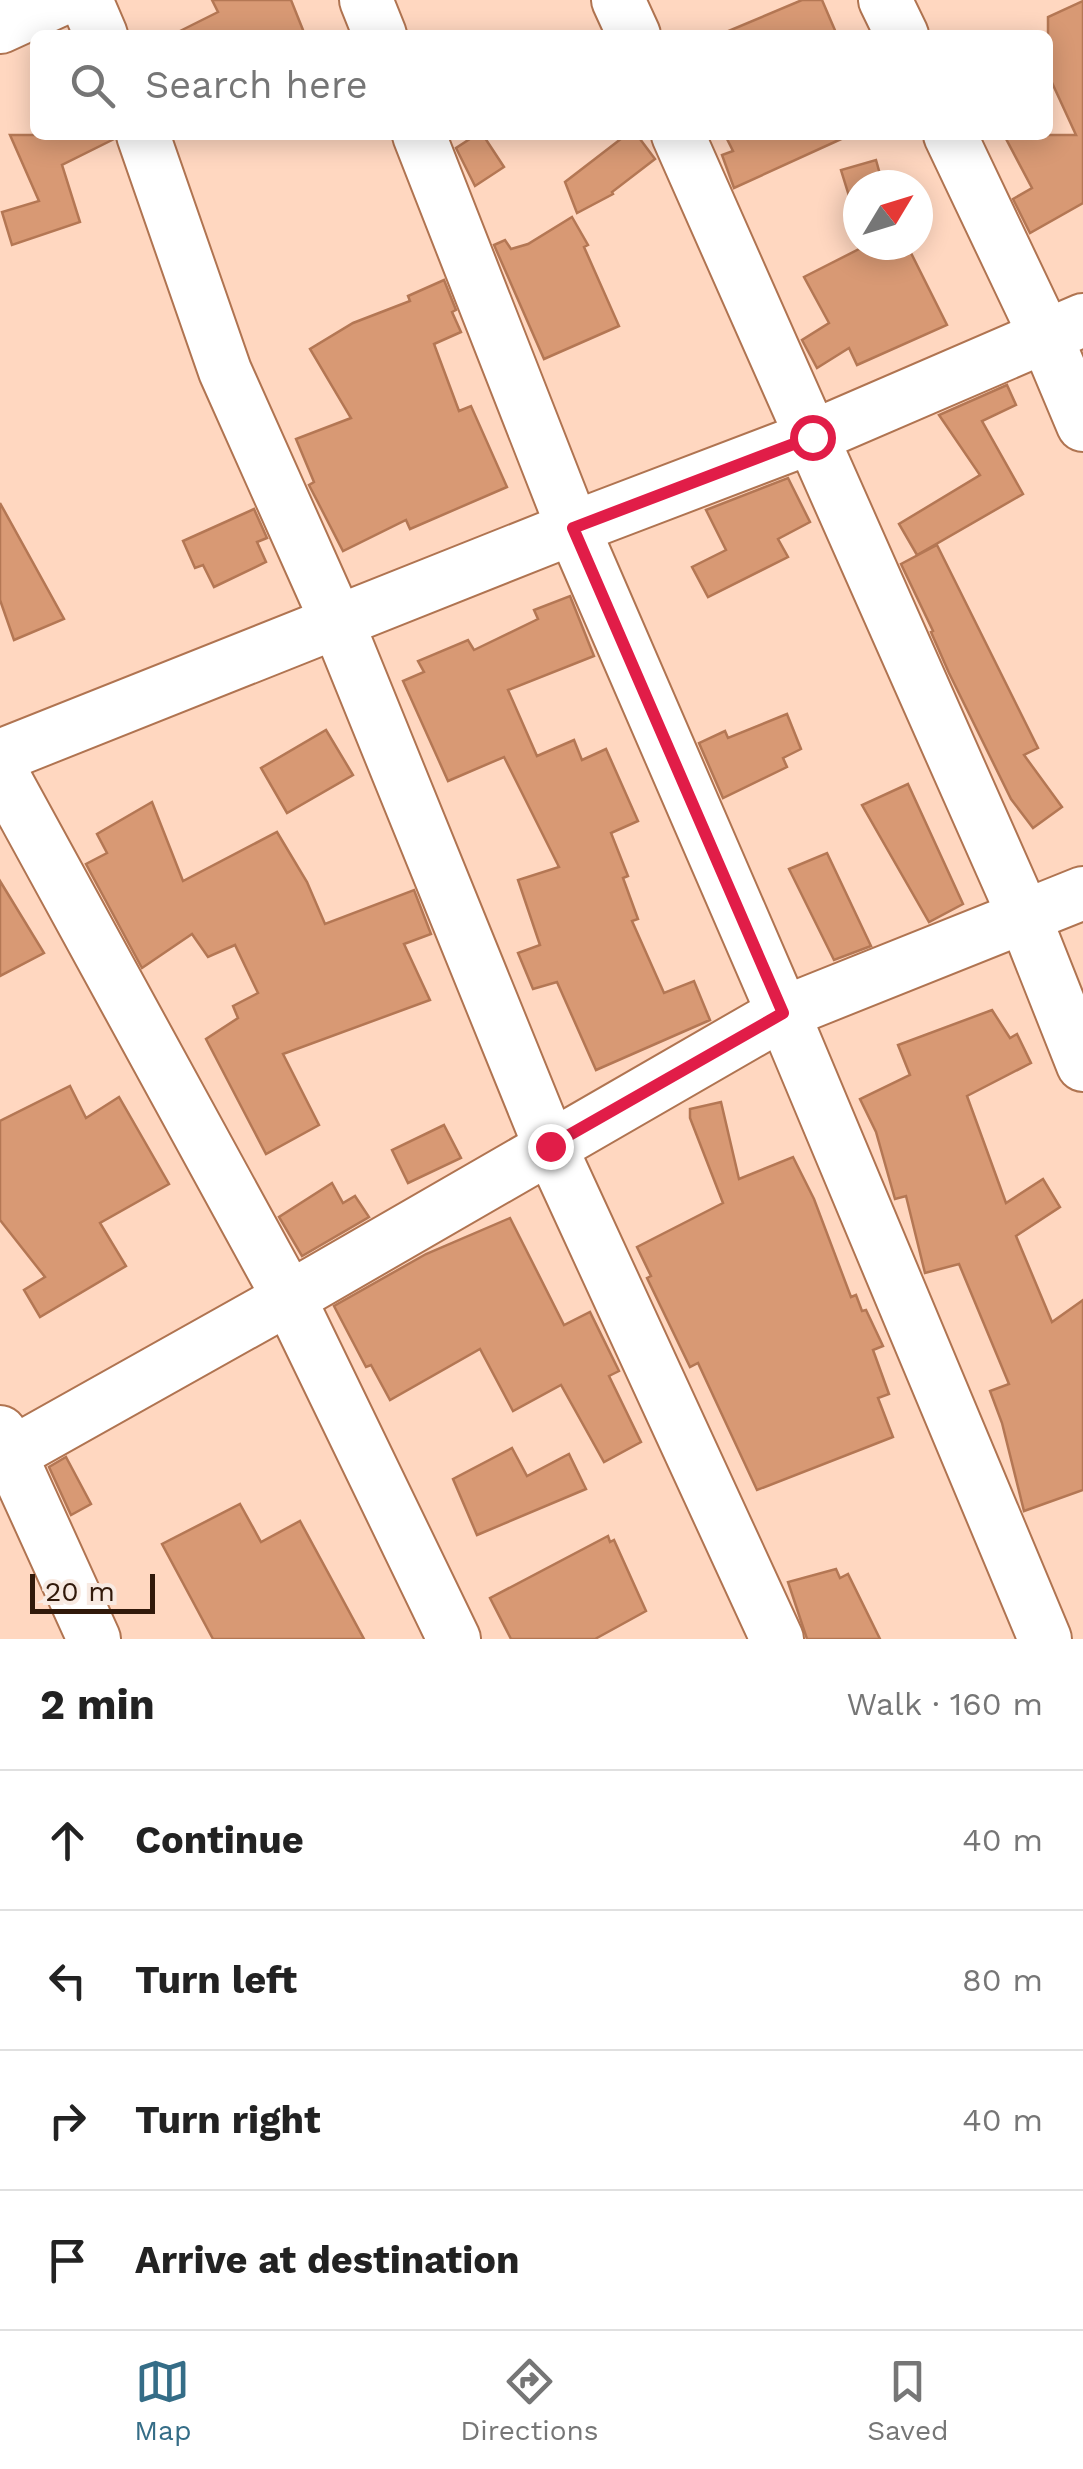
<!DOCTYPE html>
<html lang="en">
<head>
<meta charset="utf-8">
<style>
  :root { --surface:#fff; --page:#f2f2f2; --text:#222; --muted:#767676; --line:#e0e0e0; --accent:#356d87 }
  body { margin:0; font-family:"Work Sans",sans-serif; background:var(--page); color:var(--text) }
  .compass { position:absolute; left:843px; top:170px; width:90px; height:90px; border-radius:50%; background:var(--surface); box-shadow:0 5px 25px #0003; rotate:52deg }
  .scale { position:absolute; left:30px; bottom:25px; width:125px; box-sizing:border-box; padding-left:10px; border:5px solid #31190a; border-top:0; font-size:28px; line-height:35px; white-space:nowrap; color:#31190a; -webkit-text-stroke:8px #f8eae2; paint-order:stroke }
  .stop { position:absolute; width:30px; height:30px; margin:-22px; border:8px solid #e11d48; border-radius:50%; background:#fff }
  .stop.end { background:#e11d48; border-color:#fff; box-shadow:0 2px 10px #0008 }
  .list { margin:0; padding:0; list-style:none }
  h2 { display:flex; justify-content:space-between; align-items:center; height:130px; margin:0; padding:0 40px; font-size:42px }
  h2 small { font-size:32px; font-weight:400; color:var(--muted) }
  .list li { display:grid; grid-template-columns:65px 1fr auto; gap:30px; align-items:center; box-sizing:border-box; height:140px; padding:0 40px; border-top:2px solid var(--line) }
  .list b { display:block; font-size:38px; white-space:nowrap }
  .list em { font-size:32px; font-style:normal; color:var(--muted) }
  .icon { flex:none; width:55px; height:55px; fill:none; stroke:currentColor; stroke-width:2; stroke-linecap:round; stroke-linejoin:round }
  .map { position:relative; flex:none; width:1083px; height:1639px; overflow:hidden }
  .search { position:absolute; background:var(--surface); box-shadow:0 5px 25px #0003; left:30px; right:30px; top:30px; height:110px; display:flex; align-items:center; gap:25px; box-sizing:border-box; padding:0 35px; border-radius:15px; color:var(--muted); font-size:38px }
  .sheet { height:690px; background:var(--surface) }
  nav { display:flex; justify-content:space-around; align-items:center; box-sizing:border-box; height:140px; border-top:2px solid var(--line); background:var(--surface); font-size:28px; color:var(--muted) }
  nav a { display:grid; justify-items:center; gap:5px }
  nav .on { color:var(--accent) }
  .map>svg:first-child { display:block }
</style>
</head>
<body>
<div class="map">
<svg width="1083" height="1639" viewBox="0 0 1083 1639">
  <rect width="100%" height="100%" fill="#ffd7c0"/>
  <g fill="#d89974" stroke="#b47754" stroke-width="2.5">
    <path d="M212 0H291L305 35H172L218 12Z"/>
    <path d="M802 0H822L837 35H719Z"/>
    <path d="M1083 1V203L1030 233 1013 199 1032 188 1004 135H1076L1048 74V17Z"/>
    <path d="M10 135H114V139L62 165 80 222 12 245 2 212 39 201Z"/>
    <path d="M476 135H483L504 167 475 186 456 148Z"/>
    <path d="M626 135H637L655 159 612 192 613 194 577 213 565 182Z"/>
    <path d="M725 135H850L734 188 722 155 733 151Z"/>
    <path d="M876 160 883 185H858V225L841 170Z"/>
    <path d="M572 217 588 245 584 247 619 326 544 359 494 245 505 240 511 249 528 244Z"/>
    <path d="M867 245H907L947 325 857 365 849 348 817 368 802 340 829 323 804 277Z"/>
    <path d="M444 280 456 310 452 312 461 332 434 344 459 411 471 406 507 487 410 529 406 520 343 551 309 485 314 482 296 439 351 418 310 349 353 323 410 301 408 296Z"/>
    <path d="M1007 385 1016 405 982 421 1023 494 917 555 899 524 980 475 939 415Z"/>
    <path d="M788 478 810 522 778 539 788 557 708 597 692 567 726 550 706 510Z"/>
    <path d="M0 503 64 619 14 640 0 600Z"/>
    <path d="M254 509 267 538 257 542 266 562 214 587 203 565 195 568 183 541Z"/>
    <path d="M937 545 1038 748 1024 755 1062 807 1033 828 1011 799 949 673 931 632 933 631 901 564Z"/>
    <path d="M570 596 594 656 508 690 537 756 574 740 582 760 606 749 638 821 611 833 628 876 623 878 638 919 632 921 664 993 694 981 710 1020 596 1070 557 982 533 989 518 953 540 945 518 880 559 867 504 757 448 781 403 681 424 672 418 661 468 640 474 650 538 619 534 610Z"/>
    <path d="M787 714 801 749 783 758 787 767 723 798 699 743 725 731 728 738Z"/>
    <path d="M326 730 353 775 287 813 261 768Z"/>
    <path d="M908 784 963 904 929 922 862 805Z"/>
    <path d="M152 802 183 881 277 832 307 882 325 924 414 890 431 934 404 944 430 1000 283 1054 319 1125 266 1154 206 1039 238 1018 233 1006 258 993 235 945 208 957 192 934 142 968 86 864 107 853 97 834Z"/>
    <path d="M827 853 871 946 834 960 789 869Z"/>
    <path d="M0 881 44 953 0 976Z"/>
    <path d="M992 1010 1010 1038 1017 1034 1031 1063 967 1096 1006 1203 1043 1179 1060 1207 1016 1236 1052 1322 1083 1300V1490L1024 1511 1002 1423 990 1391 1009 1384 959 1264 925 1273 906 1196 895 1199 876 1132 860 1099 910 1075 898 1045Z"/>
    <path d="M70 1086 86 1118 119 1097 169 1184 100 1223 126 1266 40 1317 24 1290 45 1277 0 1220V1121Z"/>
    <path d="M721 1102 739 1179 793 1157 814 1199 851 1297 856 1295 862 1311 866 1310 883 1346 873 1350 889 1394 878 1398 893 1437 757 1490 698 1363 690 1367 647 1278 651 1276 637 1247 723 1203 690 1118V1109Z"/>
    <path d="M444 1125 461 1158 408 1183 392 1150Z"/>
    <path d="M332 1183 343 1203 355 1196 369 1217 302 1256 279 1217Z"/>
    <path d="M510 1218 564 1325 590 1312 619 1371 609 1376 641 1442 604 1462 561 1385 513 1411 480 1349 390 1400 371 1365 366 1367 334 1306 426 1254Z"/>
    <path d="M512 1448 527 1476 569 1454 586 1489 477 1535 453 1479Z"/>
    <path d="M66 1457 91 1504 71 1515 49 1467Z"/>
    <path d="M240 1504 261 1542 300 1521 364 1639H213L162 1544Z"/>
    <path d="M608 1536 610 1542 614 1540 646 1611 595 1639H511L490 1598Z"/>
    <path d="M836 1569 840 1578 848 1574 880 1639H807L788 1582Z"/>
  </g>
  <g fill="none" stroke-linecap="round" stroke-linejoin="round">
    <defs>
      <g id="minor">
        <path d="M86 0 101 35"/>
        <path d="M366 0 380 35"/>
        <path d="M618 0 634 35"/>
        <path d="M885 0 902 35"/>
        <path d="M0 27 59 0"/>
        <path d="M143 135 225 371 338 624 550 1146 777 1639"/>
        <path d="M419 135 573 528 783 1013 1045 1639"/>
        <path d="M678 135 1024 916 1083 1065"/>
        <path d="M950 135 1046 337 1083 425"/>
        <path d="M0 756 573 528 812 437 1083 320"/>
        <path d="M0 770 289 1298 454 1639"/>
        <path d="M0 1432 94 1639"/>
        <path d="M0 1460 289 1298 783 1013 1083 893"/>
      </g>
    </defs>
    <use href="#minor" stroke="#b07451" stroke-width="56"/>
    <use href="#minor" stroke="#fff" stroke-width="52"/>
  </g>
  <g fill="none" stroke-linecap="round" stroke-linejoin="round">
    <path stroke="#e11d48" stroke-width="12" d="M550 1146 783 1013 573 528 812 437"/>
  </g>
</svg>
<svg class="compass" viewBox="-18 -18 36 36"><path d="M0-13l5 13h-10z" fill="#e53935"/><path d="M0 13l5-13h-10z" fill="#767676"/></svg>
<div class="scale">20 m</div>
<div class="stop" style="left:812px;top:437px"></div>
<div class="stop end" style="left:550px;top:1146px"></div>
<div class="search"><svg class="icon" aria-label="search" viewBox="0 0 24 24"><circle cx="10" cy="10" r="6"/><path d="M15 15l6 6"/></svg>Search here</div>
</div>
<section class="sheet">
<h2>2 min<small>Walk · 160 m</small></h2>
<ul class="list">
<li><svg class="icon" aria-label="ahead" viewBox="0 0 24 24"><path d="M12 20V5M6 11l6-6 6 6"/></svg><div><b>Continue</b></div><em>40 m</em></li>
<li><svg class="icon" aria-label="left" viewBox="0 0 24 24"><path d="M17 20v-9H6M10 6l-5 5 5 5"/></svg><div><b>Turn left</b></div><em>80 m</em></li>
<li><svg class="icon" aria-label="right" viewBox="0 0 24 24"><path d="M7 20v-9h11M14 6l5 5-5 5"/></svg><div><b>Turn right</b></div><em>40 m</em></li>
<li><svg class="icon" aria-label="arrive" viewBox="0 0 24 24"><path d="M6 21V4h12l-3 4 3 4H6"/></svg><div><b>Arrive at destination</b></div></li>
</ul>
</section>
<nav>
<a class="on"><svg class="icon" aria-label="map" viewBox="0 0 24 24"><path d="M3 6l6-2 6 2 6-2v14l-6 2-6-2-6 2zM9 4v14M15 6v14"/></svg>Map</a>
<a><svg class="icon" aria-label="directions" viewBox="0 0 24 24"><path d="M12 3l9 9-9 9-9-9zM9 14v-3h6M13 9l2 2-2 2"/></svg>Directions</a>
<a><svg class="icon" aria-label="saved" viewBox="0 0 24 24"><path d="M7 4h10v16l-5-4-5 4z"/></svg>Saved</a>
</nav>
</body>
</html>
